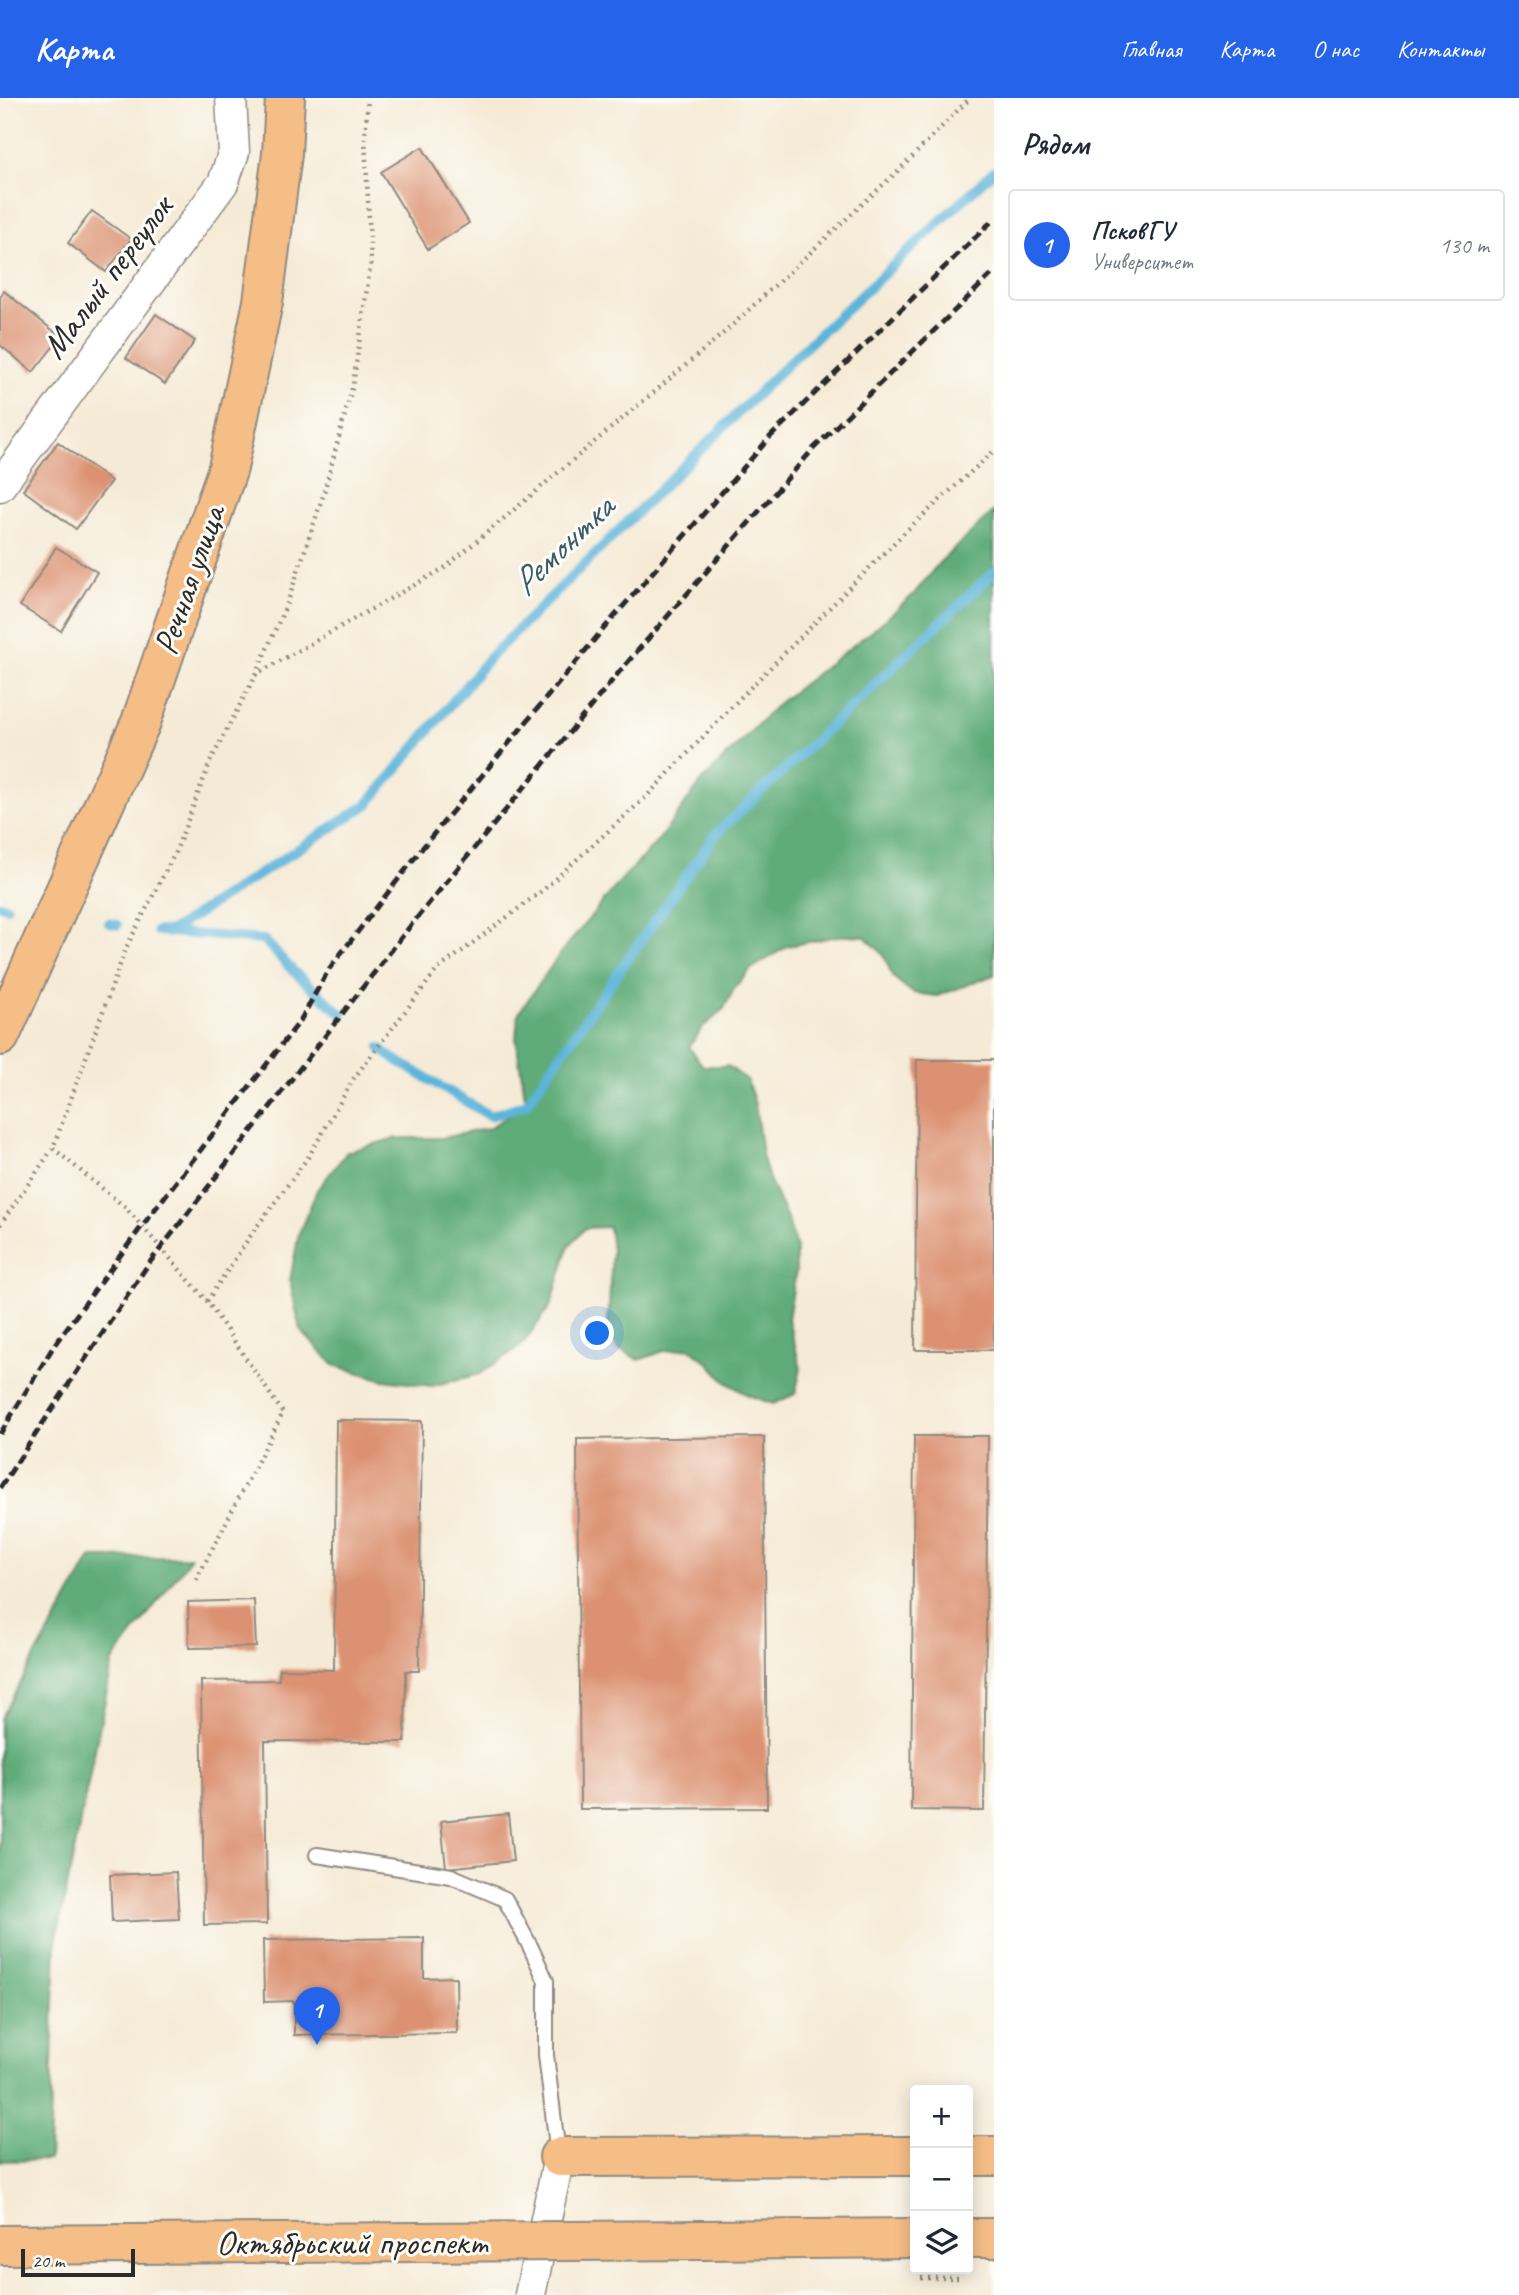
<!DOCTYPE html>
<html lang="ru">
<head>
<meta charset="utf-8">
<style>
  :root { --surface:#fff; --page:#f6f6f7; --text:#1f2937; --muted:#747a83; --line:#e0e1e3; --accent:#2563eb }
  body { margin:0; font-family:Caveat,sans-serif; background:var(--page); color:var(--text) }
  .controls { position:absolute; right:21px; bottom:21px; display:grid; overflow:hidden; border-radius:7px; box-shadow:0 4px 18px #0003 }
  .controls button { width:63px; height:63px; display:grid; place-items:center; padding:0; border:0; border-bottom:2px solid var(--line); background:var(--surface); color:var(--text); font:35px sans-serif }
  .scale { position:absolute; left:21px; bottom:18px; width:114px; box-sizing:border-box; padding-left:7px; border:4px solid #2b2b2b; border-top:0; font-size:19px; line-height:24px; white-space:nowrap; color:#2b2b2b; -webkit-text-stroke:5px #fdfcf7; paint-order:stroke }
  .you { position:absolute; left:598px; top:1236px; width:24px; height:24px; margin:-18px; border:5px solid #fff; border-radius:50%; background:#1a73e8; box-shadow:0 0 0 10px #1a73e833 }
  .badge { display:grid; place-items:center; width:46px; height:46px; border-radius:50%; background:var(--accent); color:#fff; font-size:23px; font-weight:700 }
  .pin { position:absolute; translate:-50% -58px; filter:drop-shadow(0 2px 4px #0008) }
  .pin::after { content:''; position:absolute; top:37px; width:24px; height:21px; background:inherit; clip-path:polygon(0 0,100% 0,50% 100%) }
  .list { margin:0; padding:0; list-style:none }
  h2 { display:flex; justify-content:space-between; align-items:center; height:91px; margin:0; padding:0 28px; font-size:30px }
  h2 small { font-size:23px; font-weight:400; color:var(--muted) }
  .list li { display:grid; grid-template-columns:46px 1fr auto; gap:21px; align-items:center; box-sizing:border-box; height:112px; margin:0 14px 14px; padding:0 14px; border:2px solid var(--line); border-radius:7px }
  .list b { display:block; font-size:26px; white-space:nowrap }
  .list p { margin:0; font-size:23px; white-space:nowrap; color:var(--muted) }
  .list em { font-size:23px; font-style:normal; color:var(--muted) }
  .icon { flex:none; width:38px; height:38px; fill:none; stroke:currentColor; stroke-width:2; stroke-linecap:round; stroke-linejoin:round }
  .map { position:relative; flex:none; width:994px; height:2197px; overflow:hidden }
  header { display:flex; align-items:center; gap:42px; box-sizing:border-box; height:98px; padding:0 35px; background:var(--accent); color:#fff }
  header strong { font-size:33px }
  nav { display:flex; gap:38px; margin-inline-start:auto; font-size:24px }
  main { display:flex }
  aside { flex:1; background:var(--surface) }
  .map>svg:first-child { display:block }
</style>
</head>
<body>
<header>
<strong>Карта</strong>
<nav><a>Главная</a><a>Карта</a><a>О нас</a><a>Контакты</a></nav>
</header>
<main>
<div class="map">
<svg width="994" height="2197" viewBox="0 0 994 2197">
  <rect width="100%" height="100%" fill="#fdfcf7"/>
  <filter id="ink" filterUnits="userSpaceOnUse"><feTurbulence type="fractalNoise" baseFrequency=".0143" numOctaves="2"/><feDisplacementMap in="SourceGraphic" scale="14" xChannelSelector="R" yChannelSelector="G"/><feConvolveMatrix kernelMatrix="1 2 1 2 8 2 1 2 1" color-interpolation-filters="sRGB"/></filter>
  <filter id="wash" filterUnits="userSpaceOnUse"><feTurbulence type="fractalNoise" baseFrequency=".00686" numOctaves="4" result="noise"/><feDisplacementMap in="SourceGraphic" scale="28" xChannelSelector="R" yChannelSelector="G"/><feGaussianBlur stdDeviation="1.57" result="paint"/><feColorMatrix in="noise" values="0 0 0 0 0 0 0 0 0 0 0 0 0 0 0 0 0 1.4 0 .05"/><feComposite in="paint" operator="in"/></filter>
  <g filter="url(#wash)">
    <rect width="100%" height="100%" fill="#f5ead5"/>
    <g fill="#5fac78" stroke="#456c52" stroke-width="2">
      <path d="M994 413V877L937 898 913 895 893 879 883 856 864 838H838L788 848 751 871 735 889 723 912 703 929 689 949 703 968H728L747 982 755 1006 762 1056 769 1081 789 1125 796 1150V1173L788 1221 801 1271 795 1296 773 1306 748 1297 726 1284 709 1265 689 1250 664 1253 639 1262 617 1250 608 1227 612 1153 609 1129 585 1130 569 1148 551 1207 522 1247 480 1276 432 1288 384 1282 334 1267 300 1232 290 1182 299 1135 317 1092 347 1054 395 1040H442L489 1030 526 1006 516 941 518 916 559 857 622 781 657 744 702 683 780 604 878 528 914 496 939 465Z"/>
      <path d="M191 1459 113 1563 56 1843 49 2062 0 2063V1621L91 1460Z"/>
    </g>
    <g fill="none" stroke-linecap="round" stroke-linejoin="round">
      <g stroke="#5cb4d9" stroke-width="10">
        <path d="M0 807 7 809"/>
        <path d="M109 825 117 827"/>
        <path d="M157 833 264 842 294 874 342 916"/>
        <path d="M168 835 368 706 489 560 798 256 994 73"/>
        <path d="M380 950 391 959 490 1018 526 1006 715 737 994 474"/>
      </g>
    </g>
    <g id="blocks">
      <g fill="#dc9272">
        <path d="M422 49 469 125 428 151 381 74Z"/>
        <path d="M92 113 131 141 106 174 68 145Z"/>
        <path d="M4 193 61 239 33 274 0 247V199Z"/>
        <path d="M156 216 195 243 165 286 126 260Z"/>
        <path d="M58 344 111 383 76 431 23 392Z"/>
        <path d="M56 449 97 474 61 533 20 508Z"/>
        <path d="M917 962H994V1252H915Z"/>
        <path d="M336 1322 422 1323 419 1573H406L405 1644 265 1643 267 1826 204 1827 201 1583 279 1582 280 1571 334 1572Z"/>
        <path d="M914 1338H988L984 1713 911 1712Z"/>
        <path d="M764 1339 767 1710 580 1711 577 1341Z"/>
        <path d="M254 1502 256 1549 189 1550 188 1504Z"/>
        <path d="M508 1716 513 1763 446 1770 441 1723Z"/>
        <path d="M176 1774 179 1821 112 1824 110 1777Z"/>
        <path d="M424 1840V1880L456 1879 457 1935 294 1937V1903L264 1904 263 1842Z"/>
      </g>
    </g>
  </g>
  <g filter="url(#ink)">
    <use href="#blocks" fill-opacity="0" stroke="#908a80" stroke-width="2"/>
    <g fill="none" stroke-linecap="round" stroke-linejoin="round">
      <defs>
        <path id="service" d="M317 1757 451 1778 505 1801 531 1850 546 1883V1957L558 2057"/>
        <g id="minor">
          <path d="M0 388 223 85 234 54 231 0"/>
          <path d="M530 2197 559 2059"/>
        </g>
        <g id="primary">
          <path d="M0 938 141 624 228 370 263 204 282 56 285 0"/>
          <path d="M968 2058H994"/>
          <path d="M559 2059 915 2058"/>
          <path d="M968 2140H994"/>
          <path d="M703 2142 915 2140"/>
        </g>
      </defs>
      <use href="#service" stroke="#908a80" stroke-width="18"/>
      <use href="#minor" stroke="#908a80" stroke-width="33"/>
      <use href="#primary" stroke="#908a80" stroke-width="42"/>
      <g stroke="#908a80" stroke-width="4.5" stroke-dasharray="2 5" stroke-linecap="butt">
        <path d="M255 577 446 469 725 234 900 71 970 0"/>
        <path d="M53 1050 126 1110 161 1150 207 1203 283 1315 194 1486"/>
        <path d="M0 1127 53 1050 126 850 176 753 211 662 255 578 288 503 323 398 353 287 371 163 365 41 368 0"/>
        <path d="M207 1203 253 1134 309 1058 354 980 437 872 543 792 646 699 744 596 907 432 994 353"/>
        <path d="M921 2180H962"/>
      </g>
      <use href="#service" stroke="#fff" stroke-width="14"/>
      <use href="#minor" stroke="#fff" stroke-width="30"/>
      <use href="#primary" stroke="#f6be87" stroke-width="38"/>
      <g stroke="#2b2b2b" stroke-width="5" stroke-dasharray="10 5" stroke-linecap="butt">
        <path d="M0 1336 55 1246 142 1128 300 923 329 871 427 744 600 535 771 338 994 121"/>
        <path d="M0 1390 147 1168 411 827 620 573 814 350 994 174"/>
      </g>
      <defs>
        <path id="primary-bridge" d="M0 2147 703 2142"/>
      </defs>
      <use href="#primary-bridge" stroke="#908a80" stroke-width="42" stroke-linecap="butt"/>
      <use href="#primary-bridge" stroke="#f6be87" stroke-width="38"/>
    </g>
  </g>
  <g text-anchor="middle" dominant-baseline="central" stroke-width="6" stroke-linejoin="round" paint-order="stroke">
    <g font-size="35" fill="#2b2b2b" stroke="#fdfcf7">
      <text transform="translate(107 179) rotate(-53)">Малый переулок</text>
      <text transform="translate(189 482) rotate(-71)">Речная улица</text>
      <text x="352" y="2144">Октябрьский проспект</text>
    </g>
    <g font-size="37" font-style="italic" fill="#3c5b68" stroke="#fdfcf7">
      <text transform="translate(562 447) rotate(-44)">Ремонтка</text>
    </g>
  </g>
</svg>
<div class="controls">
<button>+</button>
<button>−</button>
<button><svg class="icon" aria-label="layers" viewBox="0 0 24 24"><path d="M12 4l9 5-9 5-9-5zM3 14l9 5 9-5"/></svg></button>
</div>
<div class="scale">20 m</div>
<div class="you"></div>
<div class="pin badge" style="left:317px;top:1947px">1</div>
</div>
<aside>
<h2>Рядом<small></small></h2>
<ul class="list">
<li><span class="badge">1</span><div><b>ПсковГУ</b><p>Университет</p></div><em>130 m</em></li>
</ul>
</aside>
</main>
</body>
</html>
